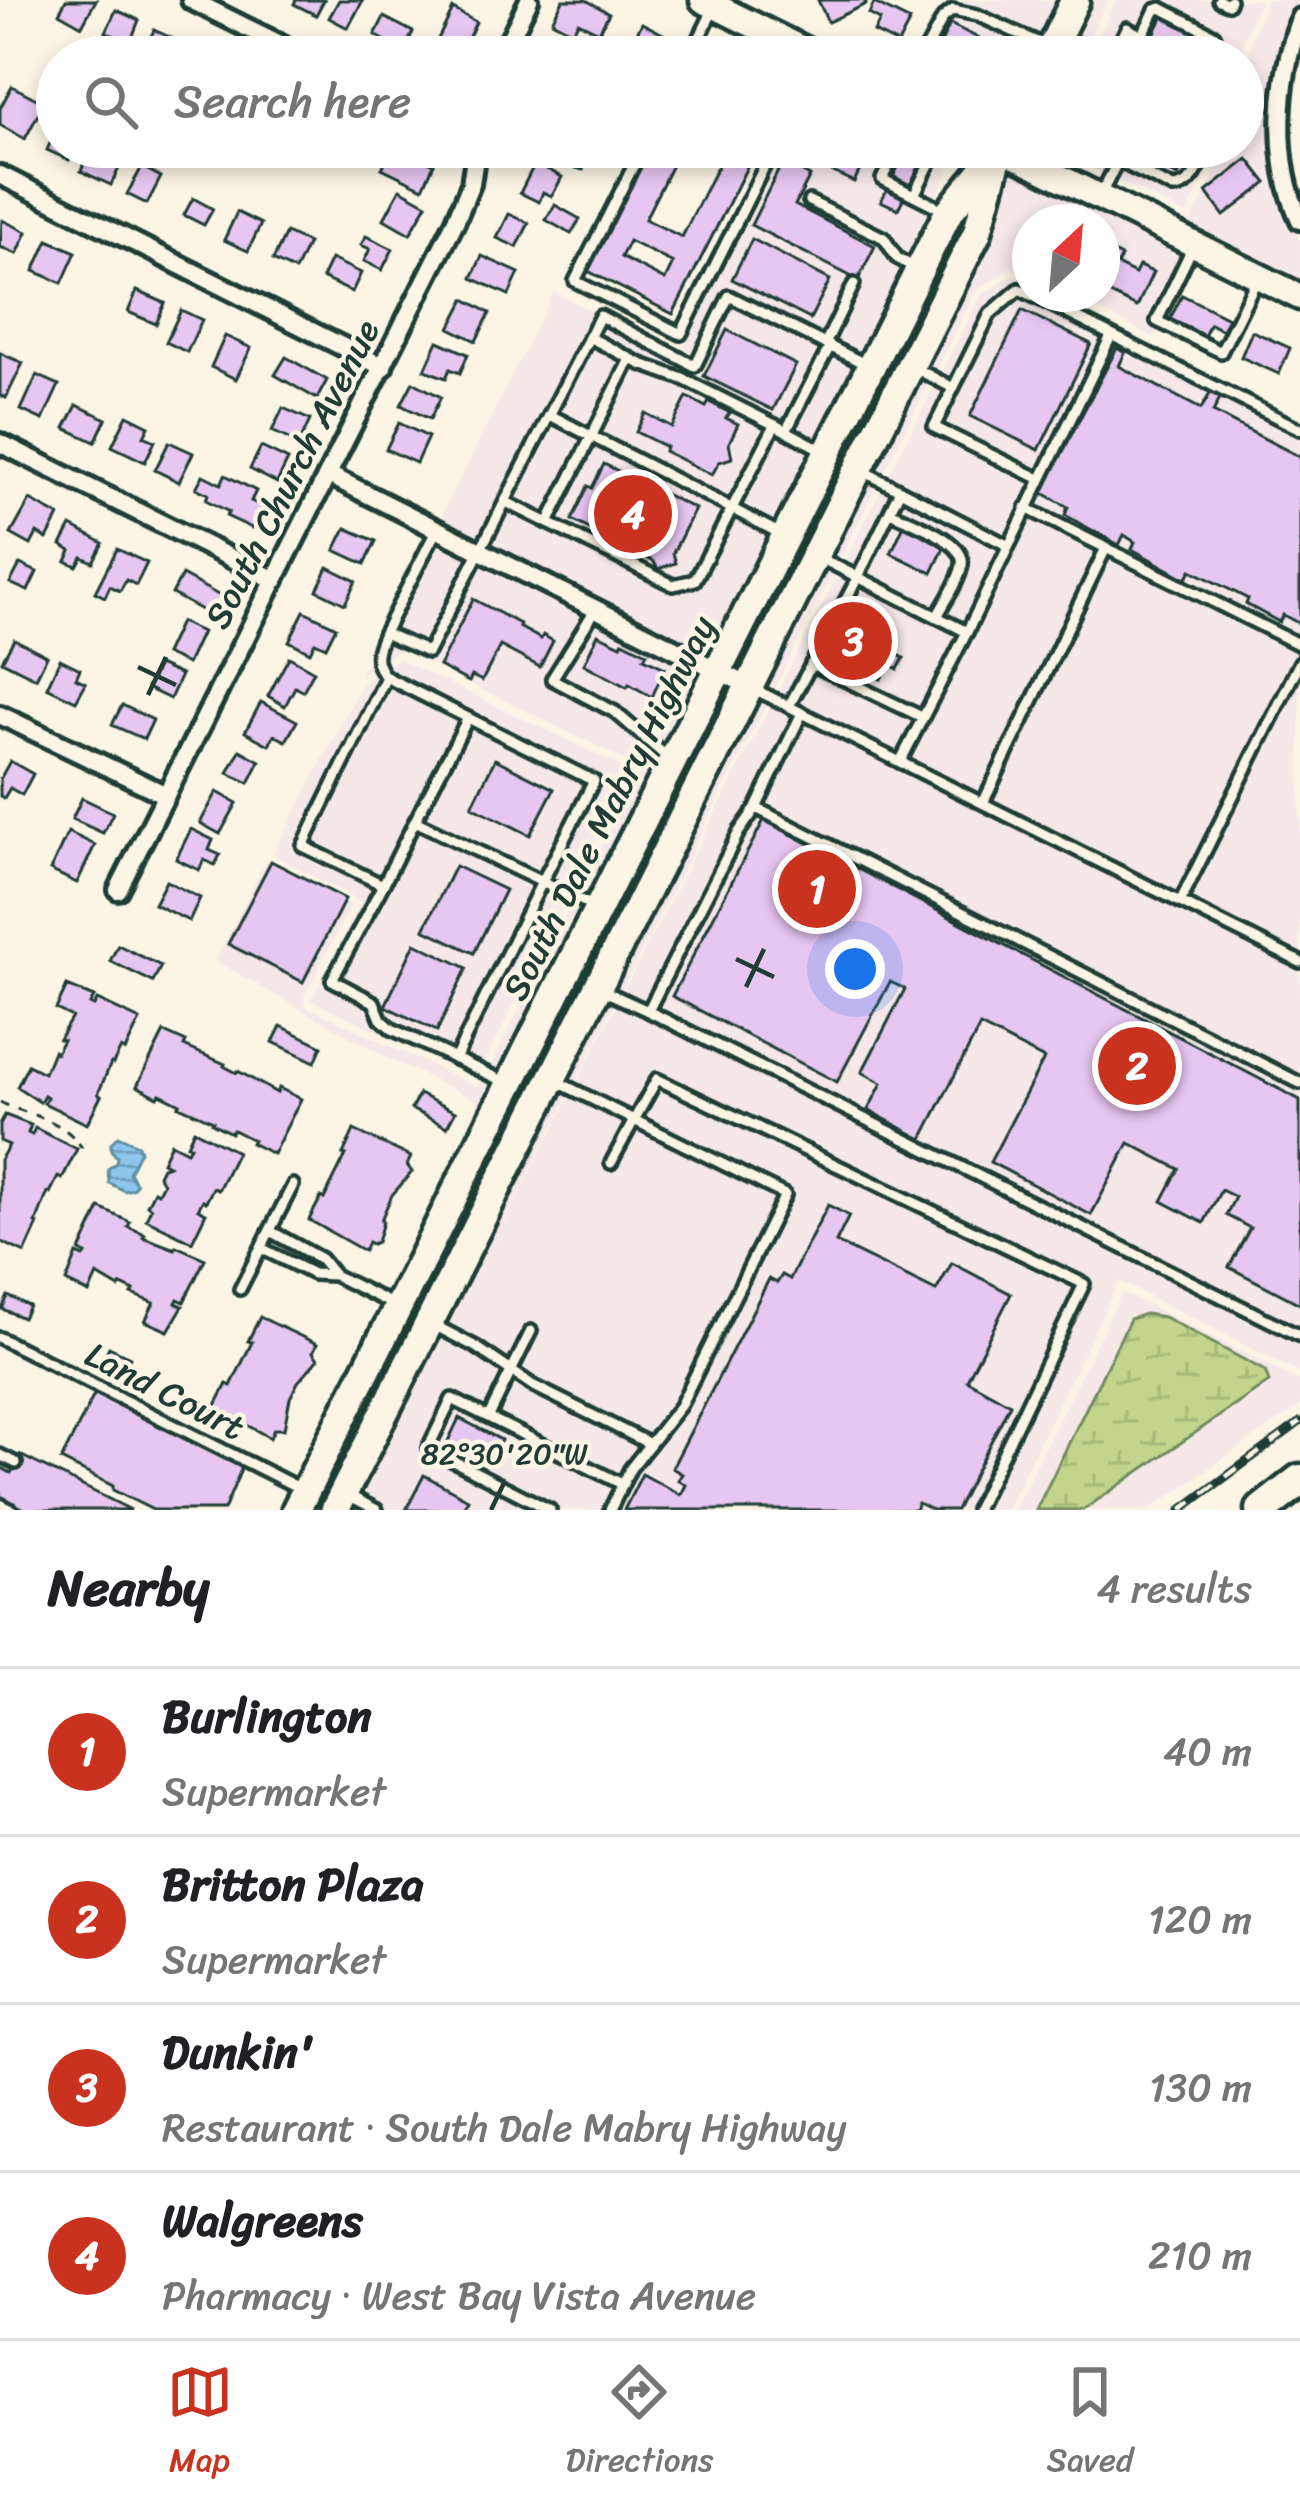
<!DOCTYPE html>
<html lang="en">
<head>
<meta charset="utf-8">
<style>
  :root { --surface:#fff; --page:#f6f6f6; --text:#202124; --muted:#757577; --line:#e0e0e0; --accent:#c8321e }
  body { margin:0; font-family:Sriracha,sans-serif; background:var(--page); color:var(--text) }
  .compass { position:absolute; left:1012px; top:204px; width:108px; height:108px; border-radius:50%; background:var(--surface); box-shadow:0 6px 18px #0003; rotate:26deg }
  .you { position:absolute; left:855px; top:969px; width:42px; height:42px; margin:-30px; border:9px solid #fff; border-radius:50%; background:#1a73e8; box-shadow:0 0 0 18px #1a73e833 }
  .badge { display:grid; place-items:center; width:78px; height:78px; border-radius:50%; background:var(--accent); color:#fff; font-size:39px; font-weight:700 }
  .pin { position:absolute; translate:-50% -50%; border:6px solid #fff; box-shadow:0 3px 12px #0006 }
  .list { margin:0; padding:0; list-style:none }
  h2 { display:flex; justify-content:space-between; align-items:center; height:156px; margin:0; padding:0 48px; font-size:51px }
  h2 small { font-size:39px; font-weight:400; color:var(--muted) }
  .list li { display:grid; grid-template-columns:78px 1fr auto; gap:36px; align-items:center; box-sizing:border-box; height:168px; padding:0 48px; border-top:3px solid var(--line) }
  .list b { display:block; font-size:45px; white-space:nowrap }
  .list p { margin:0; font-size:39px; white-space:nowrap; color:var(--muted) }
  .list em { font-size:39px; font-style:normal; color:var(--muted) }
  .icon { flex:none; width:66px; height:66px; fill:none; stroke:currentColor; stroke-width:2; stroke-linecap:round; stroke-linejoin:round }
  .map { position:relative; flex:none; width:1300px; height:1510px; overflow:hidden }
  .search { position:absolute; background:var(--surface); box-shadow:0 6px 18px #0003; left:36px; right:36px; top:36px; height:132px; display:flex; align-items:center; gap:30px; box-sizing:border-box; padding:0 42px; border-radius:66px; color:var(--muted); font-size:45px }
  .sheet { height:828px; background:var(--surface) }
  nav { display:flex; justify-content:space-around; align-items:center; box-sizing:border-box; height:168px; border-top:3px solid var(--line); background:var(--surface); font-size:33px; color:var(--muted) }
  nav a { display:grid; justify-items:center; gap:6px }
  nav .on { color:var(--accent) }
  .map>svg:first-child { display:block }
</style>
</head>
<body>
<div class="map">
<svg width="1300" height="1510" viewBox="0 0 1300 1510">
  <defs>
    <pattern id="wetland-marsh" width="20" height="14" patternUnits="userSpaceOnUse" patternTransform="scale(3)"><rect width="20" height="14" fill="#c1d68c"/><path d="M1 5h8M5 5V1M11 12h8M15 12V8" fill="none" stroke="#a5b979"/></pattern>
    <pattern id="water-rules" width="6" height="5" patternUnits="userSpaceOnUse" patternTransform="scale(3)"><rect width="6" height="5" fill="#8cc6ec"/><path d="M0 2.5h6" fill="none" stroke="#72a2c0"/></pattern>
  </defs>
  <rect width="100%" height="100%" fill="#fcf5e5"/>
  <filter id="ink" filterUnits="userSpaceOnUse"><feTurbulence type="fractalNoise" baseFrequency=".00833" numOctaves="2"/><feDisplacementMap in="SourceGraphic" scale="24" xChannelSelector="R" yChannelSelector="G"/><feConvolveMatrix kernelMatrix="1 2 1 2 8 2 1 2 1" color-interpolation-filters="sRGB"/></filter>
  <g filter="url(#ink)">
    <g fill="#f6e7e9">
      <path d="M963 0H1065L1037 57H933Z"/>
      <path d="M1084 0H1108L1079 57H1056Z"/>
      <path d="M1117 0H1260L1243 42 1242 57H1088Z"/>
      <path d="M1267 0H1300L1291 17 1278 76 1273 128 1274 162 1281 199 1300 241V286L1020 147H1044L1045 152 1055 159 1188 223 1192 220 1228 147H1243L1250 43Z"/>
      <path d="M826 147H949L954 158 890 295 816 438 699 379 708 362 684 348 781 156 814 171Z"/>
      <path d="M1052 147H1220L1186 215Z"/>
      <path d="M1006 161 1194 255 1153 337 1068 294H1102V222H1030V275L1011 267 975 292 456 1318 981 295 1012 275 1030 284V294H1050L1300 420V1373L1119 1281 1006 1510H344Z"/>
      <path d="M982 186 969 230 746 674 730 666 955 218Z"/>
      <path d="M554 292 699 366 692 383 819 445 715 659 439 520Z"/>
      <path d="M430 536 707 676 486 1114 480 1110 477 1101 392 1060 215 961 267 860 351 905 304 996 305 1006 473 1085 482 1083 638 772 634 764 403 651 396 652 360 675Z"/>
      <path d="M399 659 631 771 477 1078 311 1000 361 902 273 855 363 682Z"/>
      <path d="M589 949 587 973 590 983 427 1311 416 1305 506 1126 501 1122Z"/>
      <path d="M1122 1292 1300 1381V1406L1149 1510H1083L1254 1394 1130 1319 1036 1510H1014Z"/>
    </g>
    <path fill="url(#wetland-marsh)" stroke="#708a60" stroke-width="3" d="M1145 1314 1164 1317 1265 1371 1269 1382 1083 1510H1036L1130 1319Z"/>
    <path fill="url(#water-rules)" stroke="#608fa2" stroke-width="3" d="M118 1136 138 1145 140 1151 129 1173 136 1184 133 1189 125 1191 109 1183 108 1169 116 1163 117 1157 111 1150V1143Z"/>
    <g fill="#e8c6f2" stroke="#1f3d34" stroke-width="3" fill-rule="evenodd">
      <path d="M66 0H96L82 26 59 13Z"/>
      <path d="M296 0H324L316 15 294 4Z"/>
      <path d="M339 0H363L348 28 329 18Z"/>
      <path d="M563 0H586L609 13 599 32 578 22 573 32 552 21Z"/>
      <path d="M818 0H864L866 4 828 22Z"/>
      <path d="M874 3 910 21 898 44 874 32 880 20 869 14Z"/>
      <path d="M453 9 476 22 459 57H429Z"/>
      <path d="M116 10 139 20 130 43 106 32Z"/>
      <path d="M1163 16 1197 32 1188 51 1154 34Z"/>
      <path d="M384 17 413 32 404 51 375 35Z"/>
      <path d="M642 23 684 45 678 57H655L631 44Z"/>
      <path d="M950 24 998 48 993 57H934Z"/>
      <path d="M154 30 185 44 180 57H161L145 50Z"/>
      <path d="M1129 44 1152 56V57H1122Z"/>
      <path d="M12 86 44 103 25 139 0 125V108Z"/>
      <path d="M57 127V147H75L69 160 47 150Z"/>
      <path d="M92 147H107L125 156 111 185 81 171Z"/>
      <path d="M393 147H398L434 164 423 188 382 168Z"/>
      <path d="M569 147 589 149 583 170 564 165Z"/>
      <path d="M650 147H681L645 219 682 237 727 147H757L673 314 588 271ZM629 241 673 263 665 280 621 257Z"/>
      <path d="M833 147H871L854 182 823 167Z"/>
      <path d="M1159 147H1192L1178 176 1151 163Z"/>
      <path d="M907 149 924 157 898 209 881 201Z"/>
      <path d="M1248 159 1267 183 1224 216 1206 192Z"/>
      <path d="M783 161 810 176 795 205 875 246 858 280 751 225Z"/>
      <path d="M535 163 562 177 552 196 543 192 539 202 520 193Z"/>
      <path d="M142 167 161 177 147 204 127 194Z"/>
      <path d="M400 189 427 204 410 234 384 219Z"/>
      <path d="M193 198 213 209 204 225 184 215Z"/>
      <path d="M555 205 580 219 571 234 546 220Z"/>
      <path d="M237 212 261 224 248 251 224 240Z"/>
      <path d="M509 214 529 223 517 247 497 238Z"/>
      <path d="M2 220 27 232 17 254 0 247Z"/>
      <path d="M286 233 308 243 295 271 273 260Z"/>
      <path d="M366 236 393 249 382 270 364 261 370 249 361 245Z"/>
      <path d="M752 239 830 280 810 319 732 279Z"/>
      <path d="M48 240 76 252 62 283 34 271Z"/>
      <path d="M1102 248 1121 257 1117 265 1135 274 1139 266 1153 272 1137 307 1102 290Z"/>
      <path d="M482 256 519 273 509 295 472 278Z"/>
      <path d="M331 259 361 273 352 292 322 278Z"/>
      <path d="M137 291 165 303 156 324 128 312Z"/>
      <path d="M1182 295 1228 318 1222 330 1210 324 1204 336 1170 319Z"/>
      <path d="M465 299 490 313 476 341 450 328Z"/>
      <path d="M181 310 202 320 187 352 166 342Z"/>
      <path d="M1022 310 1091 344 1039 450 970 416Z"/>
      <path d="M727 330 796 365 773 410 704 376Z"/>
      <path d="M1252 331 1290 348 1279 374 1241 357Z"/>
      <path d="M225 336 251 348 236 379 211 367Z"/>
      <path d="M438 341 468 354 460 373 450 369 446 378 425 370Z"/>
      <path d="M1117 348 1125 353 1119 366 1201 409 1211 392 1220 398 1213 412 1300 457V624L1283 615 1279 622 1246 604 1248 599 1191 570 1186 579 1132 549 1135 542 1124 535 1119 545 1065 515 1068 507 1041 492Z"/>
      <path d="M0 353 23 363 6 398 0 395Z"/>
      <path d="M286 357 327 380 317 399 275 375Z"/>
      <path d="M37 375 59 385 43 420 21 410Z"/>
      <path d="M413 382 441 397 430 419 401 405Z"/>
      <path d="M687 397 706 407 709 402 730 413 726 418 738 424 729 443 732 458 719 462 712 475 664 451 666 447 636 432 645 413 672 427Z"/>
      <path d="M77 405 106 419 95 442 65 428Z"/>
      <path d="M283 408 310 420 299 444 272 431Z"/>
      <path d="M127 415 149 426 144 436 155 441 145 462 112 446Z"/>
      <path d="M399 423 428 437 416 463 386 449Z"/>
      <path d="M169 442 193 453 179 482 155 470Z"/>
      <path d="M261 447 288 460 277 483 250 469Z"/>
      <path d="M604 464 695 509 673 553 676 563 658 569 654 562 572 520 588 486 592 488Z"/>
      <path d="M203 475 221 484 225 475 256 491 251 501 262 506 252 528 226 516 229 512 206 500 208 494 196 488Z"/>
      <path d="M30 500 59 516 47 539 37 533 31 545 11 534Z"/>
      <path d="M904 525 946 544 932 573 891 553Z"/>
      <path d="M71 526 103 543 93 562 82 557 77 566 66 561 71 551 61 545Z"/>
      <path d="M346 528 376 541 365 564 335 550Z"/>
      <path d="M117 549 147 563 136 585 126 580 120 591 110 586 105 597 95 592Z"/>
      <path d="M20 564 37 572 28 591 10 583Z"/>
      <path d="M328 567 356 581 345 604 317 590Z"/>
      <path d="M182 575 222 597 212 616 172 594Z"/>
      <path d="M473 599 520 624 519 627 541 639 543 635 553 641 540 667 500 646 482 681 472 676 469 682 439 666Z"/>
      <path d="M304 611 336 627 326 647 315 642 310 652 289 641Z"/>
      <path d="M180 622 202 632 187 664 165 654Z"/>
      <path d="M843 628 904 658 898 669 889 664 881 679 830 654Z"/>
      <path d="M598 634 621 645 623 641 647 653 644 658 665 668 652 697 629 684 627 687 584 664Z"/>
      <path d="M14 639 47 656 36 678 2 661Z"/>
      <path d="M289 657 314 671 303 691 295 687 285 706 268 696Z"/>
      <path d="M60 659 80 669 76 678 86 683 76 701 47 687Z"/>
      <path d="M158 665 181 675 170 699 147 688Z"/>
      <path d="M261 702 297 721 286 741 274 735 269 745 245 732Z"/>
      <path d="M122 705 153 720 144 739 112 725Z"/>
      <path d="M240 750 260 761 249 783 228 773Z"/>
      <path d="M495 759 554 789 530 835 472 806Z"/>
      <path d="M10 761 33 774 22 795 10 788 4 798 0 796V779Z"/>
      <path d="M217 792 237 803 220 834 200 823Z"/>
      <path d="M82 798 113 813 103 833 72 819Z"/>
      <path d="M764 820 1300 1100V1304L1229 1267 1250 1228 1226 1215 1235 1197 1221 1190 1204 1223 1162 1201 1179 1169 1129 1143 1091 1215 990 1162 1044 1059 980 1026 922 1139 868 1110 882 1083 862 1072 905 989 890 982 837 1082 672 996Z"/>
      <path d="M191 829 213 840 209 850 220 855 215 865 204 860 199 870 176 859Z"/>
      <path d="M68 832 95 845 77 883 50 870Z"/>
      <path d="M271 861 345 899 303 982 228 944Z"/>
      <path d="M455 866 505 890 474 953 424 929Z"/>
      <path d="M166 881 200 898 189 921 154 904Z"/>
      <path d="M415 943 467 968 437 1031 385 1006Z"/>
      <path d="M118 945 161 966 153 982 110 961Z"/>
      <path d="M67 986 94 997 90 1004 94 1006 97 1000 140 1020 125 1051 121 1048 113 1064 111 1063 98 1094 101 1096 87 1124 44 1103 47 1097 44 1095 40 1102 17 1087 28 1065 44 1073 53 1051 56 1053 63 1040 59 1039 72 1017 56 1009Z"/>
      <path d="M281 1026 322 1046 315 1062 273 1042Z"/>
      <path d="M164 1032 186 1042 184 1046 225 1064 224 1066 237 1073 238 1071 277 1093 279 1088 301 1099 273 1154 251 1143 253 1140 233 1130 231 1133 212 1123 213 1121 179 1106 180 1104 160 1094 158 1097 137 1086Z"/>
      <path d="M419 1094 455 1112 447 1127 411 1109Z"/>
      <path d="M5 1115 31 1125 28 1133 32 1135 35 1128 77 1149 62 1179 58 1177 50 1193 48 1192 36 1223 38 1224 25 1253 0 1241V1160L9 1145 0 1141V1124Z"/>
      <path d="M194 1130 237 1152 218 1190 213 1188 206 1202 203 1200 198 1209 206 1213 192 1242 146 1219 151 1208 147 1205 154 1191 158 1193 163 1183 158 1175 162 1167 168 1165 162 1162 171 1143 187 1151 190 1146 187 1145Z"/>
      <path d="M354 1130 411 1157 407 1165 412 1172 392 1195 381 1220 383 1222 377 1242 372 1244 368 1242 364 1251 309 1220 321 1197 324 1199 346 1155 343 1154Z"/>
      <path d="M828 1205 849 1216 836 1242 936 1291 952 1263 1011 1294 967 1380 1010 1404 956 1510H932L918 1503 915 1510H624L642 1474 681 1495 686 1485 678 1480 682 1474 672 1468 769 1279 777 1283 782 1275 790 1279Z"/>
      <path d="M100 1208 130 1222 128 1227 145 1234 143 1237 175 1249 176 1246 205 1259 184 1302 178 1299 176 1303 183 1306 168 1331 145 1321 154 1303 132 1294 134 1291 121 1285 119 1288 97 1275 89 1293 66 1282 77 1254 84 1257 86 1254 80 1251Z"/>
      <path d="M8 1296 29 1306 23 1318 2 1309Z"/>
      <path d="M260 1317 317 1344 313 1352 318 1359 298 1382 290 1398 284 1429H274L270 1438 215 1407 227 1384 231 1386 252 1342 248 1341Z"/>
      <path d="M109 1347 130 1357 124 1371 102 1361Z"/>
      <path d="M95 1393 242 1467 224 1510H153L113 1490V1486L61 1460Z"/>
      <path d="M459 1418 501 1440 490 1462 448 1441Z"/>
      <path d="M20 1455 131 1510H27L0 1497V1467L11 1473Z"/>
      <path d="M424 1475 468 1499 462 1510H406Z"/>
    </g>
    <g fill="none" stroke-linecap="round" stroke-linejoin="round">
      <defs>
        <g id="lane">
          <path d="M1219 0 1228 4 1230 0"/>
          <path d="M1142 36 1155 10 1161 8 1214 35 1223 57"/>
          <path d="M1063 37 1103 57"/>
          <path d="M698 42 728 57"/>
          <path d="M690 57 714 8"/>
          <path d="M922 57 943 18 953 10 977 15 1046 46"/>
          <path d="M1112 57 1127 28 1173 52 1170 57"/>
          <path d="M643 147 575 281 681 334 774 147"/>
          <path d="M898 147 882 179 947 212"/>
          <path d="M913 147 933 157 914 195"/>
          <path d="M1118 161 1173 188C1194 187 1200 164 1208 147"/>
          <path d="M1102 192 1125 147"/>
          <path d="M809 201 884 238 897 258 915 268"/>
          <path d="M1194 244 1157 321 1221 352 1256 281"/>
          <path d="M589 337 641 364 683 379 775 425"/>
          <path d="M825 344 854 284"/>
          <path d="M915 368 953 388"/>
          <path d="M550 415 781 534"/>
          <path d="M786 431 830 346"/>
          <path d="M863 471 1007 545"/>
          <path d="M1040 479 934 427 990 314 1019 289 1300 429"/>
          <path d="M506 502 673 585 695 580 775 425 824 451"/>
          <path d="M1026 508 1300 645"/>
          <path d="M890 512C908 521 967 541 962 565 959 582 945 601 937 617"/>
          <path d="M548 523 630 359"/>
          <path d="M820 558 967 632"/>
          <path d="M595 610 552 679 615 712 668 758"/>
          <path d="M384 633 437 529"/>
          <path d="M811 664 922 717"/>
          <path d="M386 677 468 718 415 821 542 882 594 781 468 718"/>
          <path d="M754 689 1300 962"/>
          <path d="M789 706 858 577 900 490"/>
          <path d="M802 713 756 808 1300 1083"/>
          <path d="M900 762 967 632 1111 336"/>
          <path d="M983 803 1106 548"/>
          <path d="M756 808 739 832 648 1011 1300 1336"/>
          <path d="M383 885 415 821"/>
          <path d="M1180 902 1300 662"/>
          <path d="M602 990 648 1011"/>
          <path d="M455 1059 542 882 593 906"/>
          <path d="M556 1081 634 1120 611 1163"/>
          <path d="M505 1082 392 1029 381 1019 374 1002 332 980 383 885 303 846 386 677C372 662 376 651 384 633L428 652 600 316 695 366 729 296 869 366"/>
          <path d="M270 1231 321 1259 334 1275"/>
          <path d="M261 1248 313 1274 334 1275 394 1305"/>
          <path d="M240 1289 293 1185"/>
          <path d="M434 1325 476 1347 532 1385 650 1444"/>
          <path d="M0 1338 301 1489"/>
          <path d="M489 1416 531 1331"/>
          <path d="M0 1455 16 1463"/>
          <path d="M348 1495 377 1510"/>
          <path d="M0 1504 12 1510"/>
          <path d="M550 1510 428 1448 452 1399 622 1484"/>
          <path d="M610 1510 630 1469 680 1406 785 1195 634 1120 657 1079 1084 1284 976 1510"/>
        </g>
        <g id="street">
          <path d="M191 0 306 57"/>
          <path d="M1300 18C1278 81 1272 159 1300 220"/>
          <path d="M501 57 529 0"/>
          <path d="M0 175 383 367"/>
          <path d="M0 443 275 580"/>
          <path d="M329 475 749 686"/>
          <path d="M0 715 166 795"/>
          <path d="M118 890 455 222 471 184 476 151 473 147"/>
        </g>
        <g id="secondary">
          <path d="M703 0 818 57"/>
          <path d="M999 147 1300 297"/>
        </g>
        <g id="primary">
          <path d="M1047 57 1075 0"/>
          <path d="M296 1510 948 213 1001 148"/>
          <path d="M335 1510 977 233 996 163"/>
        </g>
        <path id="highway" d="M1262 1510 1300 1480"/>
      </defs>
      <use href="#lane" stroke="#1f3d34" stroke-width="18"/>
      <use href="#street" stroke="#1f3d34" stroke-width="26"/>
      <use href="#secondary" stroke="#1f3d34" stroke-width="33"/>
      <use href="#primary" stroke="#1f3d34" stroke-width="36"/>
      <use href="#highway" stroke="#1f3d34" stroke-width="39"/>
      <path stroke="#1f3d34" stroke-width="3" stroke-dasharray="9 9" stroke-linecap="butt" d="M0 1102C30 1117 62 1117 82 1148"/>
      <use href="#lane" stroke="#fcf5e5" stroke-width="9"/>
      <use href="#street" stroke="#fcf5e5" stroke-width="16"/>
      <use href="#secondary" stroke="#fcf5e5" stroke-width="24"/>
      <use href="#primary" stroke="#fcf5e5" stroke-width="27"/>
      <use href="#highway" stroke="#fcf5e5" stroke-width="30"/>
      <defs>
        <path id="rail" d="M1181 1510 1300 1422"/>
      </defs>
      <use href="#rail" stroke="#1f3d34" stroke-width="9"/>
      <use href="#rail" stroke="#fcf5e5" stroke-width="4.5" stroke-dasharray="14" stroke-linecap="butt"/>
    </g>
  </g>
  <path fill="none" stroke="#1f3d34" stroke-width="4.5" d="M138 667 176 685M148 695 166 657M736 959 774 977M746 987 764 949M491 1510 504 1483"/>
  <g text-anchor="middle" dominant-baseline="central" stroke-width="9" stroke-linejoin="round" paint-order="stroke">
    <g font-size="36" fill="#1f3d34" stroke="#fcf5e5">
      <text transform="translate(292 474) rotate(-63)">South Church Avenue</text>
      <text transform="translate(609 808) rotate(-63)">South Dale Mabry Highway</text>
      <text transform="translate(165 1391) rotate(27)">Land Court</text>
    </g>
  </g>
  <g font-size="30" text-anchor="middle" fill="#1f3d34" stroke="#fcf5e5" stroke-width="9" stroke-linejoin="round" paint-order="stroke">
    <text x="504" y="1464">82°30'20"W</text>
  </g>
</svg>
<svg class="compass" viewBox="-18 -18 36 36"><path d="M0-13l5 13h-10z" fill="#e53935"/><path d="M0 13l5-13h-10z" fill="#757577"/></svg>
<div class="you"></div>
<div class="pin badge" style="left:817px;top:889px">1</div>
<div class="pin badge" style="left:1137px;top:1066px">2</div>
<div class="pin badge" style="left:853px;top:641px">3</div>
<div class="pin badge" style="left:633px;top:514px">4</div>
<div class="search"><svg class="icon" aria-label="search" viewBox="0 0 24 24"><circle cx="10" cy="10" r="6"/><path d="M15 15l6 6"/></svg>Search here</div>
</div>
<section class="sheet">
<h2>Nearby<small>4 results</small></h2>
<ul class="list">
<li><span class="badge">1</span><div><b>Burlington</b><p>Supermarket</p></div><em>40 m</em></li>
<li><span class="badge">2</span><div><b>Britton Plaza</b><p>Supermarket</p></div><em>120 m</em></li>
<li><span class="badge">3</span><div><b>Dunkin'</b><p>Restaurant · South Dale Mabry Highway</p></div><em>130 m</em></li>
<li><span class="badge">4</span><div><b>Walgreens</b><p>Pharmacy · West Bay Vista Avenue</p></div><em>210 m</em></li>
</ul>
</section>
<nav>
<a class="on"><svg class="icon" aria-label="map" viewBox="0 0 24 24"><path d="M3 6l6-2 6 2 6-2v14l-6 2-6-2-6 2zM9 4v14M15 6v14"/></svg>Map</a>
<a><svg class="icon" aria-label="directions" viewBox="0 0 24 24"><path d="M12 3l9 9-9 9-9-9zM9 14v-3h6M13 9l2 2-2 2"/></svg>Directions</a>
<a><svg class="icon" aria-label="saved" viewBox="0 0 24 24"><path d="M7 4h10v16l-5-4-5 4z"/></svg>Saved</a>
</nav>
</body>
</html>
